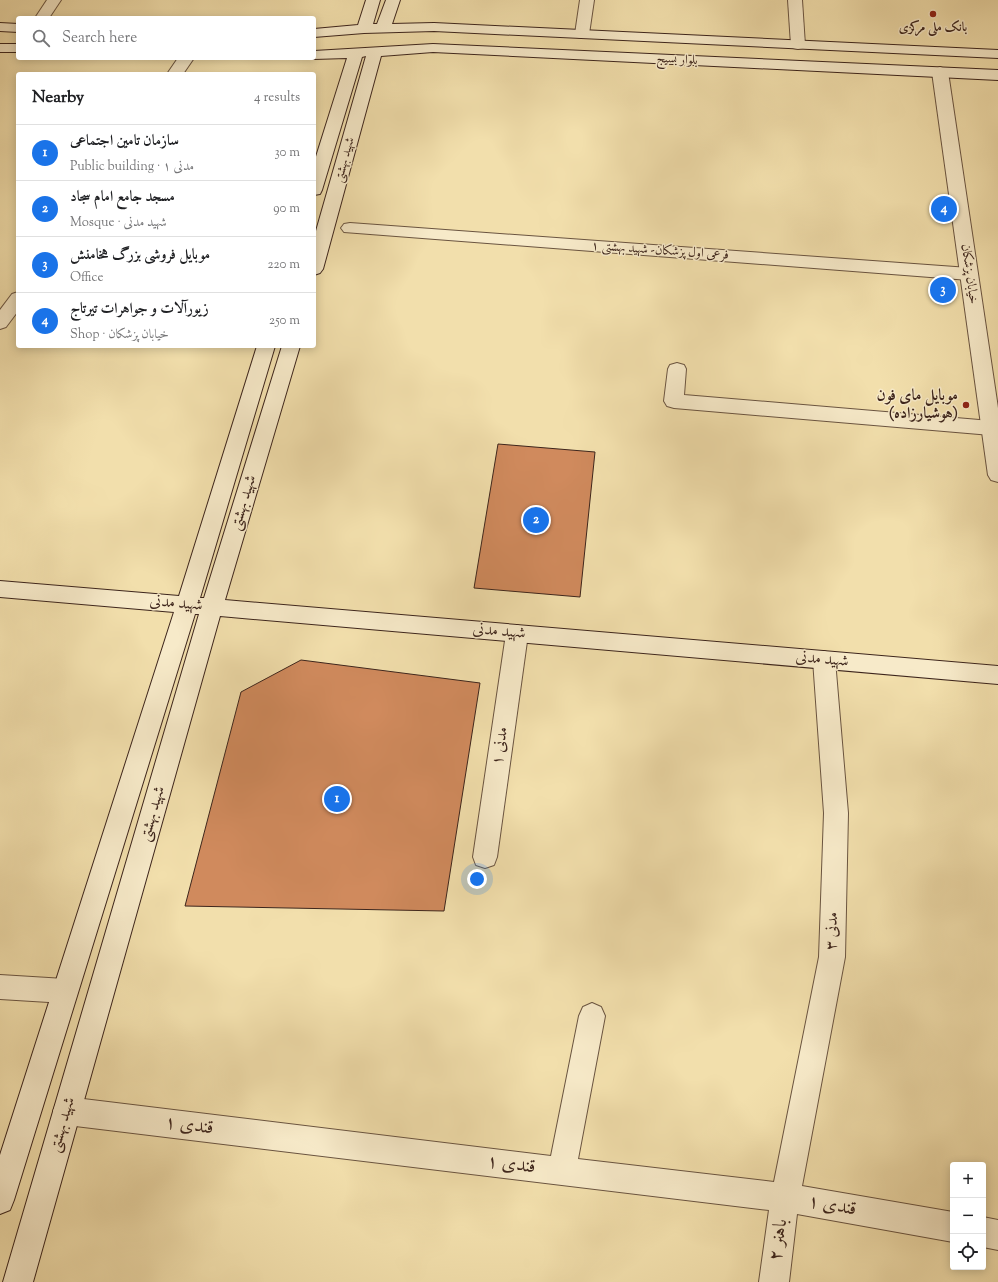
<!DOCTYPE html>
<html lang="en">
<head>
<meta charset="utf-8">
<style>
  :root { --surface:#fff; --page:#f2f2f2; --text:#202124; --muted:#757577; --line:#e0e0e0; --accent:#1a73e8 }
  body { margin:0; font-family:"Sorts Mill Goudy",Amiri,serif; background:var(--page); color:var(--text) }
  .controls { position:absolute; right:12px; bottom:12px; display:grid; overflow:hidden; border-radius:4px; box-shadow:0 2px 10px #0003 }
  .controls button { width:36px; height:36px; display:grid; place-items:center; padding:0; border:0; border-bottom:1px solid var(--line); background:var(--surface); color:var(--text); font:20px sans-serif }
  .you { position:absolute; left:477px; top:879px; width:14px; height:14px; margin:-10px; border:3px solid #fff; border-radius:50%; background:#1a73e8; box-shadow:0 0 0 6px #1a73e833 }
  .badge { display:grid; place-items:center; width:26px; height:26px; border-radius:50%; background:var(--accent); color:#fff; font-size:13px; font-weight:700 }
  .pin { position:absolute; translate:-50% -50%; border:2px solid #fff; box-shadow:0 1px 4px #0006 }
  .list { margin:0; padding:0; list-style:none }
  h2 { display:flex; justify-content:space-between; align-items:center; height:52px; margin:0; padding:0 16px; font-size:17px }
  h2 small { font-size:13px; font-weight:400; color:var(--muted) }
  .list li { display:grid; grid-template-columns:26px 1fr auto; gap:12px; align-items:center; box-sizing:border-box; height:56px; padding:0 16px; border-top:1px solid var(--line) }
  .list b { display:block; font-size:15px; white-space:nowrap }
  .list p { margin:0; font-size:13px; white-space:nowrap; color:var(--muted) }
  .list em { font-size:13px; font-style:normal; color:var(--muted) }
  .icon { flex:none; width:22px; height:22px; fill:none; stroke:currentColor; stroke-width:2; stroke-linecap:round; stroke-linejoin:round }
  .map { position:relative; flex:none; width:998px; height:1282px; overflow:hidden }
  .search { position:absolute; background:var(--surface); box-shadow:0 2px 10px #0003; left:16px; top:16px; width:300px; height:44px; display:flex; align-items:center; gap:10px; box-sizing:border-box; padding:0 14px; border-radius:4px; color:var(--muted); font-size:15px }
  .panel { position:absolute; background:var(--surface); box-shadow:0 2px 10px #0003; left:16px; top:72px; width:300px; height:276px; border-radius:4px }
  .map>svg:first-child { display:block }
</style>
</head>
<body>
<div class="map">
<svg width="998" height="1282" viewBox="0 0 998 1282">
  <rect width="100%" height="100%" fill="#f2dfac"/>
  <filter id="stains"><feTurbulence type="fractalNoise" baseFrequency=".005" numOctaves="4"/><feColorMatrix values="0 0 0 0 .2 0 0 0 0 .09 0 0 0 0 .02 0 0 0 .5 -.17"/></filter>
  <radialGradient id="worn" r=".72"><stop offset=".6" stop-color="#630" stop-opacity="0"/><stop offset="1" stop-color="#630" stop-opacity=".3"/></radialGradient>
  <g fill="#d08a5d" stroke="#3d251c">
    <path d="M498 444 595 452 580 597 474 588Z"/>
    <path d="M301 660 480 683 444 911 185 906 241 692Z"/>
  </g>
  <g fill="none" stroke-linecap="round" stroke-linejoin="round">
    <defs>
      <g id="minor">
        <path d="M47 0H61L49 18H35Z"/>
        <path d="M580 0H594L589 34 587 37 582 38 577 37 575 34Z"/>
        <path d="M178 58H194L183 74H167Z"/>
        <path d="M350 223 969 268 975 270 978 274 975 278 969 280 344 232 341 228 344 224Z"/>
        <path d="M18 292V311L6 327 0 329V310L12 294Z"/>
        <path d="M677 363 684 365 686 369 684 395 991 421 998 423V433L991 435 674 408 667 406 664 401 668 369 670 365Z"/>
        <path d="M517 625 525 628 528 634 497 857 494 865 485 868 476 865 473 857 506 634 509 628Z"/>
        <path d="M824 651 832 654 835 660 848 813 845 957 802 1186 953 1212V1242L797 1214 789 1282H759L769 1210 67 1125 57 1121 53 1111 57 1101 67 1097 551 1156 579 1016 583 1007 592 1003 601 1007 605 1016 578 1159 774 1182 819 957 824 813 813 660 816 654Z"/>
        <path d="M0 975 65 979 74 982 78 991 74 1000 65 1003 0 999Z"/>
        <path d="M983 1217 998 1220V1250L983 1247Z"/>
      </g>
      <g id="tertiary">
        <path d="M788 0H802L805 45 803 48 798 49 793 48 791 45Z"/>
        <path d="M940 67 945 69 948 72 998 408V482L991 480 988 475 932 72 935 69Z"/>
      </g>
      <g id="secondary">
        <path d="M366 0H380L373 24H377L386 0H400L392 24 434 23 998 50V58L434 31 364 33 314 37V29L358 25Z"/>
        <path d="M0 23 18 24V32L0 31Z"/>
        <rect x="0" y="44" width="18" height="8"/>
        <path d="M433 44 998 70V80L433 52 381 56 323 269 320 273 314 275V238L366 56 362 57 322 190 320 194 314 195V163L347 58 314 59 309 58H314V51Z"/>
        <path d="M257 346H275L200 598H204L282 346H300L225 600 998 666V684L220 616 33 1282H3L199 614H195L14 1200 10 1210 0 1214V1155L174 612 0 597V581L179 596Z"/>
      </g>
    </defs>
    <use href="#minor" stroke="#6a5440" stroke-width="2"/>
    <use href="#tertiary" stroke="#6a5440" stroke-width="2"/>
    <use href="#secondary" stroke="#3d251c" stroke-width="2"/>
    <use href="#minor" fill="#f7eac9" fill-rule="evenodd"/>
    <use href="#tertiary" fill="#f7eac9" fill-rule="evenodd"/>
    <use href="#secondary" fill="#f7eac9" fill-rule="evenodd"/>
  </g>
  <g fill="#8f2418" stroke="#f7eac9" stroke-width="1.5">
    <circle cx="933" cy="14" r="4"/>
    <circle cx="966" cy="405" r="4"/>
  </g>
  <g text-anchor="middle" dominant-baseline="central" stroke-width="3" stroke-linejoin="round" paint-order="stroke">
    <g font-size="13" font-weight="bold" fill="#3d251c" stroke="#f7eac9">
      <text x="933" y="28">بانک ملی مرکزی</text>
    </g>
    <g font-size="13" fill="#3d251c" stroke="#f7eac9">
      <text transform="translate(677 60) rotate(3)">بلوار بسیج</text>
      <text transform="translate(345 160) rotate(-75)">شهید بهشتی</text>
      <text transform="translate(660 251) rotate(4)">فرعی اول پزشکان- شهید بهشتی ۱</text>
      <text transform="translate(969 274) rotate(82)">خیابان پزشکان</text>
    </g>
    <g font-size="16" font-weight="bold" fill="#3d251c" stroke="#f7eac9" text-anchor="end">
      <text x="958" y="396">موبایل مای فون<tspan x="958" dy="18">(هوشیارزاده)</tspan></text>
    </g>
    <g font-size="16" fill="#3d251c" stroke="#f7eac9">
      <text transform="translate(244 503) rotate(-73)">شهید بهشتی</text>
      <text transform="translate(176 604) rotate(5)">شهید مدنی</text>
      <text transform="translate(499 632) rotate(5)">شهید مدنی</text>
      <text transform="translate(822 660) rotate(5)">شهید مدنی</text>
      <text transform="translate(501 746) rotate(-82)">مدنی ۱</text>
      <text transform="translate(153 814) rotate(-74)">شهید بهشتی</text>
      <text transform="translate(833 931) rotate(-88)">مدنی ۳</text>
      <text transform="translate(63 1125) rotate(-74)">شهید بهشتی</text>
    </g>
    <g font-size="19" fill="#3d251c" stroke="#f7eac9">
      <text transform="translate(189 1126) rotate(7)">قندی ۱</text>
      <text transform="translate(511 1165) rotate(7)">قندی ۱</text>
      <text transform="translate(832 1206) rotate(10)">قندی ۱</text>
      <text transform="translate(779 1240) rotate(-82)">باهنر ۲</text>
    </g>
  </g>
  <rect width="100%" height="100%" filter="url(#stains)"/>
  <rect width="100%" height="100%" fill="url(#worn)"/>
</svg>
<div class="controls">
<button>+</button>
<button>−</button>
<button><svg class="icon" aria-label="locate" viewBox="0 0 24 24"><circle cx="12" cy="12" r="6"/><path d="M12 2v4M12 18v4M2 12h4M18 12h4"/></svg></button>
</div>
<div class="you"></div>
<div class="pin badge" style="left:337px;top:799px">1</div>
<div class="pin badge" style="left:536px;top:520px">2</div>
<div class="pin badge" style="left:943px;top:290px">3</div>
<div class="pin badge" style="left:944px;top:209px">4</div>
<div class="search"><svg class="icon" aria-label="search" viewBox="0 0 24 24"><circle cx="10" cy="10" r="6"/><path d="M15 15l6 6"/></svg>Search here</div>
<section class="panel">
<h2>Nearby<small>4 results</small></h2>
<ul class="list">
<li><span class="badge">1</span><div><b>سازمان تامین اجتماعی</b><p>Public building · مدنی ۱</p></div><em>30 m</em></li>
<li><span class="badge">2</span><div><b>مسجد جامع امام سجاد</b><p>Mosque · شهید مدنی</p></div><em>90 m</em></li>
<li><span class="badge">3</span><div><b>موبایل فروشی بزرگ هخامنش</b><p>Office</p></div><em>220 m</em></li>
<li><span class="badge">4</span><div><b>زیورآلات و جواهرات تیرتاج</b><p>Shop · خیابان پزشکان</p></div><em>250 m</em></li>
</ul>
</section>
</div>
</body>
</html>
